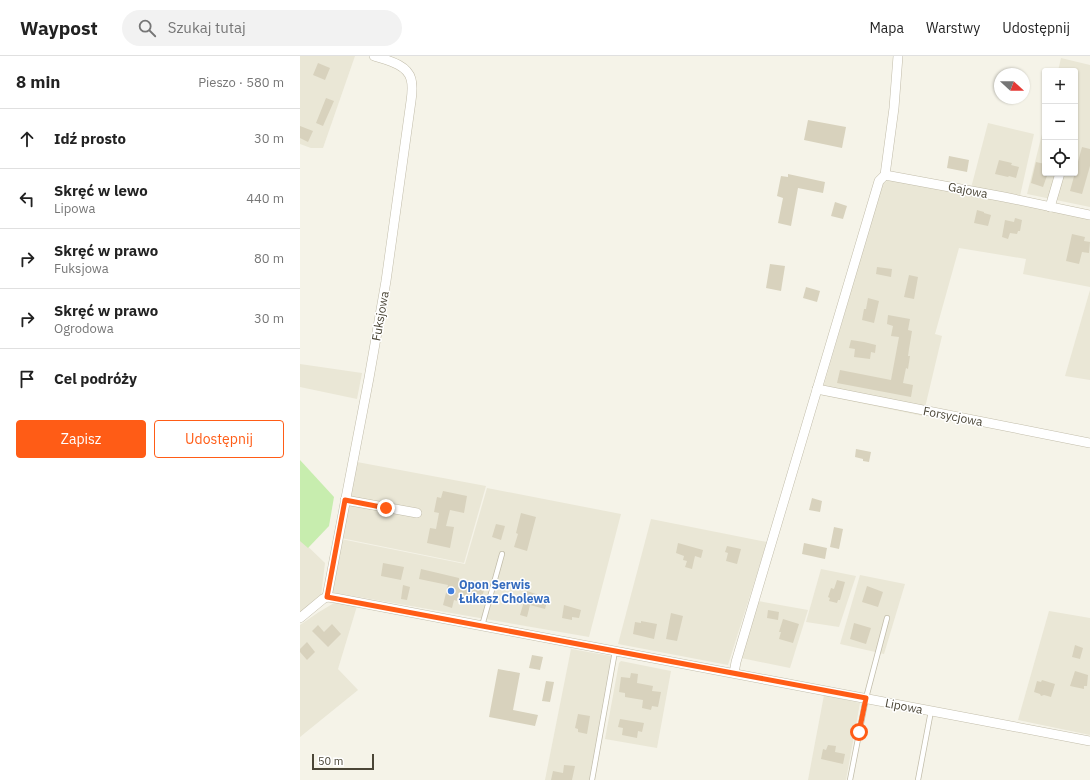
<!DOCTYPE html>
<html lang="pl">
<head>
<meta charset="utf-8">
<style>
  :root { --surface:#fff; --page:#f2f2f2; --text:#222; --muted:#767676; --line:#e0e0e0; --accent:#ff5c16 }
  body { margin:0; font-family:"IBM Plex Sans",sans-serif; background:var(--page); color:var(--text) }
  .controls { position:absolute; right:12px; top:12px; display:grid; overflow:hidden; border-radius:4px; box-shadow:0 1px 3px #0004 }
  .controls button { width:36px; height:36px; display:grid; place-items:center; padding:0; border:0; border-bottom:1px solid var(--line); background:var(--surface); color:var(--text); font:20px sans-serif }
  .compass { position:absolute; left:694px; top:12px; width:36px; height:36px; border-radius:50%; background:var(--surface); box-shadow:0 1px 3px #0004; rotate:111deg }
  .scale { position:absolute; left:12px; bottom:10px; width:62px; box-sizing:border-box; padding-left:4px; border:2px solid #4a4536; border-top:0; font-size:11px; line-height:14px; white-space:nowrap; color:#4a4536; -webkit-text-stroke:3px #fff; paint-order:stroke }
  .stop { position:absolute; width:12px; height:12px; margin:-9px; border:3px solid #ff5c16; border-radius:50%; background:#fff }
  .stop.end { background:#ff5c16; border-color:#fff; box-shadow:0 1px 4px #0008 }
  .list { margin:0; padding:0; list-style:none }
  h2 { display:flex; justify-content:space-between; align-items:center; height:52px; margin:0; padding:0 16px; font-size:17px }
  h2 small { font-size:13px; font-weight:400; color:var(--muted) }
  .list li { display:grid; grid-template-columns:26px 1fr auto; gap:12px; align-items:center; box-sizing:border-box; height:60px; padding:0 16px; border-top:1px solid var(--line) }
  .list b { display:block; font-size:15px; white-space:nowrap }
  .list p { margin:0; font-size:13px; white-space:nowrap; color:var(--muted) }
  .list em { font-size:13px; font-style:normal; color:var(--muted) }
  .actions { display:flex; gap:8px; padding:12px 16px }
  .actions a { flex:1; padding:9px 0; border:1px solid var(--accent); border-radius:4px; text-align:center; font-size:14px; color:var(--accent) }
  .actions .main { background:var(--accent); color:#fff }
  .icon { flex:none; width:22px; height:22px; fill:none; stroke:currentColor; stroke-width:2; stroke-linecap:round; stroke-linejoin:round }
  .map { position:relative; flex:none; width:790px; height:724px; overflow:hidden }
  header { display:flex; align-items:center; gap:24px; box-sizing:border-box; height:56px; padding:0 20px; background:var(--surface); border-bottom:1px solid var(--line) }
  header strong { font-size:19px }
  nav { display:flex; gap:22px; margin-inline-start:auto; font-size:14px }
  .search { width:280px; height:36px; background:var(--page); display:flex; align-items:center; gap:10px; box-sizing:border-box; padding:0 14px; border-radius:22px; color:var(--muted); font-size:15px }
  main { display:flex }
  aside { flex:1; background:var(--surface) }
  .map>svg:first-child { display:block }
</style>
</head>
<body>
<header>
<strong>Waypost</strong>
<div class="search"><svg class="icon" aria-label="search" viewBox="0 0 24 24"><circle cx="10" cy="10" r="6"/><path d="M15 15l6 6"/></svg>Szukaj tutaj</div>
<nav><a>Mapa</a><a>Warstwy</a><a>Udostępnij</a></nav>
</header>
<main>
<aside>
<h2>8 min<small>Pieszo · 580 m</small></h2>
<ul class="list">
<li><svg class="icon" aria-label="ahead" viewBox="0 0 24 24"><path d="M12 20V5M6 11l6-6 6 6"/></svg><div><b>Idź prosto</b></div><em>30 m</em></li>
<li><svg class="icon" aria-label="left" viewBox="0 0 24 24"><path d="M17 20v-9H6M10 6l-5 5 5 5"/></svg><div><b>Skręć w lewo</b><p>Lipowa</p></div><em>440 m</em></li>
<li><svg class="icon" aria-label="right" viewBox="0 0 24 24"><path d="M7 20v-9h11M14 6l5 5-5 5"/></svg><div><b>Skręć w prawo</b><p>Fuksjowa</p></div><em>80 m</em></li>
<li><svg class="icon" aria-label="right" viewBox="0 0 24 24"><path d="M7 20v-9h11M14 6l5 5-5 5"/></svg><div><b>Skręć w prawo</b><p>Ogrodowa</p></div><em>30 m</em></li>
<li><svg class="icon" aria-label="arrive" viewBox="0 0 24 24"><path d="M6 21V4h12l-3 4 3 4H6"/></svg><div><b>Cel podróży</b></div></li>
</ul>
<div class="actions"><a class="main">Zapisz</a><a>Udostępnij</a></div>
</aside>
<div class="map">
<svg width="790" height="724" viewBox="0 0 790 724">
  <rect width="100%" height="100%" fill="#f5f3e8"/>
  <g fill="#eae7d6">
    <path d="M0 0H55L23 92H11L0 88Z"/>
    <path d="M761 2 790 9V151L727 138 745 66V117H775V15H758Z"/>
    <path d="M688 67 734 78 720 140 671 132Z"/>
    <path d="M589 124 790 162V231L723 218 726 203 659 192 635 278 642 280 623 360 521 339 582 128Z"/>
    <path d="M790 234V324L765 320Z"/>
    <path d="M0 308 62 317 57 343 0 331Z"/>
    <path d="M57 406 186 430 164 507 41 482Z"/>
    <path d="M187 432 321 458 289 581 30 536 41 483 165 508Z"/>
    <path d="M351 463 467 486 428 609 318 588Z"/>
    <path d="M0 483 25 507 21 540 0 557Z"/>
    <path d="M521 513 556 520 539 571 506 566Z"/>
    <path d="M560 519 605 528 584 598 540 588Z"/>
    <path d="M458 545 508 554 490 612 441 602Z"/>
    <path d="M34 547 57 550 38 613 58 634 0 681V569L19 556Z"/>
    <path d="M749 555 790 562V679L718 664Z"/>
    <path d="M271 593 311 600 289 724H245Z"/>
    <path d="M321 605 371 615 357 692 305 683 319 607Z"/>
    <path d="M524 639 560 647 546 724H508Z"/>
  </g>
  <path fill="#c7edae" d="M0 404 34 441 29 470 8 492 0 485Z"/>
  <g fill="#d8d2bd">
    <path d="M18 7 30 12 25 24 13 19Z"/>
    <path d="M26 42 34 45 23 70 16 67Z"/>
    <path d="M508 64 546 71 542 92 504 84Z"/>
    <path d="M0 70 13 75 8 86 0 82Z"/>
    <path d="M782 91 790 93V110L782 138 770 135Z"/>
    <path d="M649 100 669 104 667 116 647 112Z"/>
    <path d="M699 104 712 107 711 109 719 111 716 122 709 120 708 121 695 118Z"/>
    <path d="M736 106 745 108V117H748L743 131 731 127Z"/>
    <path d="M488 118 525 126 523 137 498 132 491 170 478 167 483 142 477 140 481 120 488 121Z"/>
    <path d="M535 146 547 150 543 163 531 160Z"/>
    <path d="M677 154 684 156V157L691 159 688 170 674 167Z"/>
    <path d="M715 162 722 164 720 175H718L717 178 710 177 708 183 702 181 705 164 714 166Z"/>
    <path d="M772 178 785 181 784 185 790 186 789 197 782 196 779 208 766 205Z"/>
    <path d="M470 208 485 210 481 235 466 232Z"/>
    <path d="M577 211 592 213 591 221 576 218Z"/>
    <path d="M609 219 618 221 614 243 604 241Z"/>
    <path d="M506 231 520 235 517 246 503 242Z"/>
    <path d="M568 242 579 245 574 267 562 264 564 253H566Z"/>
    <path d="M588 259 610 263 608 274 612 275 609 293 608 300H610L608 313 606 312 603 327 613 329 611 341 537 327 540 314 591 324 599 281 591 280 593 270 587 268Z"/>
    <path d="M551 284 564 286 576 289 575 297 571 296 570 303 554 301 555 293 549 292Z"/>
    <path d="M556 393 571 396 569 406 563 405V403L555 401Z"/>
    <path d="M143 435 167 440 164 457 150 454 146 470 154 471 150 492 127 487 130 472 136 473 139 457 134 456 137 441 141 442Z"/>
    <path d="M512 442 522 445 520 456 509 454Z"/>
    <path d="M221 457 236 461 227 495 214 491 218 478 216 477Z"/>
    <path d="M196 468 205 470 201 484 192 481Z"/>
    <path d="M534 471 543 473 539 493 530 491Z"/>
    <path d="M378 487 403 494 401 502 395 500 392 513 385 511 387 505 383 504 384 500 376 497Z"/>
    <path d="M504 487 527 492 525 503 502 498Z"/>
    <path d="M427 490 441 493 437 508 426 505 428 497 425 496Z"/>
    <path d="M83 507 104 511 101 524 81 520Z"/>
    <path d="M121 513 159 522V524L185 531 181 544 173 542 171 549 154 544 152 552 143 549 148 529 119 523Z"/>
    <path d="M537 524 545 526 540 544H538L537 547 529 545 530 542 528 541 531 532 534 533Z"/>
    <path d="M103 529 110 531 107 544 101 543Z"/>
    <path d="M567 530 583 536 578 551 562 546Z"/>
    <path d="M227 535 248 542 245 553 230 549 227 561 220 559Z"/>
    <path d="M264 549 281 554 279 562 272 561V564L262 562Z"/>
    <path d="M468 554 479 556 478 564 467 562Z"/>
    <path d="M371 557 383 560 377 585 366 583Z"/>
    <path d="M483 563 499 568 493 587 479 583 481 576H479Z"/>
    <path d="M341 565 357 568 354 583 333 578 335 566 341 567Z"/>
    <path d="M554 567 571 572 566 588 550 583Z"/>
    <path d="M32 568 41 578 28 591 12 575 18 569 24 576Z"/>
    <path d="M7 586 15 596 7 604 0 596V593Z"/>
    <path d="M775 589 783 592 780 603 772 601Z"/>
    <path d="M232 599 243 601 240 614 229 612Z"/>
    <path d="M198 613 220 617 213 654 238 659 235 670 189 661Z"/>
    <path d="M775 615 788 619 787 630H784V633L770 630Z"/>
    <path d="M331 617 338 618 337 627 353 630 352 635 361 636 358 651 352 650 351 654 342 652 343 644 325 641V637L319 636 321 621 330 622Z"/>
    <path d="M742 624 755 628 751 641 744 639 741 640 740 638 734 636 737 625 741 626Z"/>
    <path d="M246 625 254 626 250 646 242 645Z"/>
    <path d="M278 658 290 660 287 678 278 676V673L275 672Z"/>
    <path d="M320 663 344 667 342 676 338 675 337 682 322 679 323 672 318 671Z"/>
    <path d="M528 689 536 690 535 696 545 698 543 708 521 703 523 693 526 694Z"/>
    <path d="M264 709 275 710 272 724H251L253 715 263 717Z"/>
  </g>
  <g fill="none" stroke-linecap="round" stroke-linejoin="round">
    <defs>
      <g id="lane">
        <path d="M182 570 202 498"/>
        <path d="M292 724 315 595"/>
        <path d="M550 724 566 642 587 562"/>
        <path d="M618 724 631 655"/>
      </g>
      <g id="street">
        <path d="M585 119 704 141 790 159"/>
        <path d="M750 151 760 117"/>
        <path d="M517 333 790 387"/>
        <path d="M45 444 117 457"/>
        <path d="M27 541 69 322 86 225 111 45C112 38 113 30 111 23 107 8 86 4 74 0"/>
        <path d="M0 562 23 543 27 541 35 542 790 685"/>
        <path d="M434 617 436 606 579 125 585 119 594 52 598 0"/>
      </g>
    </defs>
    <use href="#lane" stroke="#c2bdaa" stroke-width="6"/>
    <use href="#street" stroke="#c2bdaa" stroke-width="10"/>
    <use href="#lane" stroke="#fff" stroke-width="4.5"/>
    <use href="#street" stroke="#fff" stroke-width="9"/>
  </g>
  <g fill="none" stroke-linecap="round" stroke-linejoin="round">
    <path stroke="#ff5c16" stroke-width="5" d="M86 452 45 444 27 541 566 642 559 676"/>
  </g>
  <circle fill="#3f7fe0" stroke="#fff" stroke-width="1.5" cx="151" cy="535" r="4"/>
  <g text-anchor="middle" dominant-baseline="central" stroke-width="3" stroke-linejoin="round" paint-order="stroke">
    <g font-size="12" fill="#4a4536" stroke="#fff">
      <text transform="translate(668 134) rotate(11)">Gajowa</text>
      <text transform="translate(80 260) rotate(-80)">Fuksjowa</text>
      <text transform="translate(653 360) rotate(11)">Forsycjowa</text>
      <text transform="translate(604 650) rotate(11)">Lipowa</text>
    </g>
    <g font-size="12" font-weight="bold" fill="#366cbe" stroke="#fff" text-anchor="start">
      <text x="159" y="528">Opon Serwis<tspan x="159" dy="14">Łukasz Cholewa</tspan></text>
    </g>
  </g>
</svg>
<div class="controls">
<button>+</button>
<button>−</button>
<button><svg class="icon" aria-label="locate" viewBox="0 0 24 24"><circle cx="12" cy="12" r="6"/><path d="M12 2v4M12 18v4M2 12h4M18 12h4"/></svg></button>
</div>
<svg class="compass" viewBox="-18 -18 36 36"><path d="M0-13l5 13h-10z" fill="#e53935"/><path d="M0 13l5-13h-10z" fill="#767676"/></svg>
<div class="scale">50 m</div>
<div class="stop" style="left:559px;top:676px"></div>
<div class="stop end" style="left:86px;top:452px"></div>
</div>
</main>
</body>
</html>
